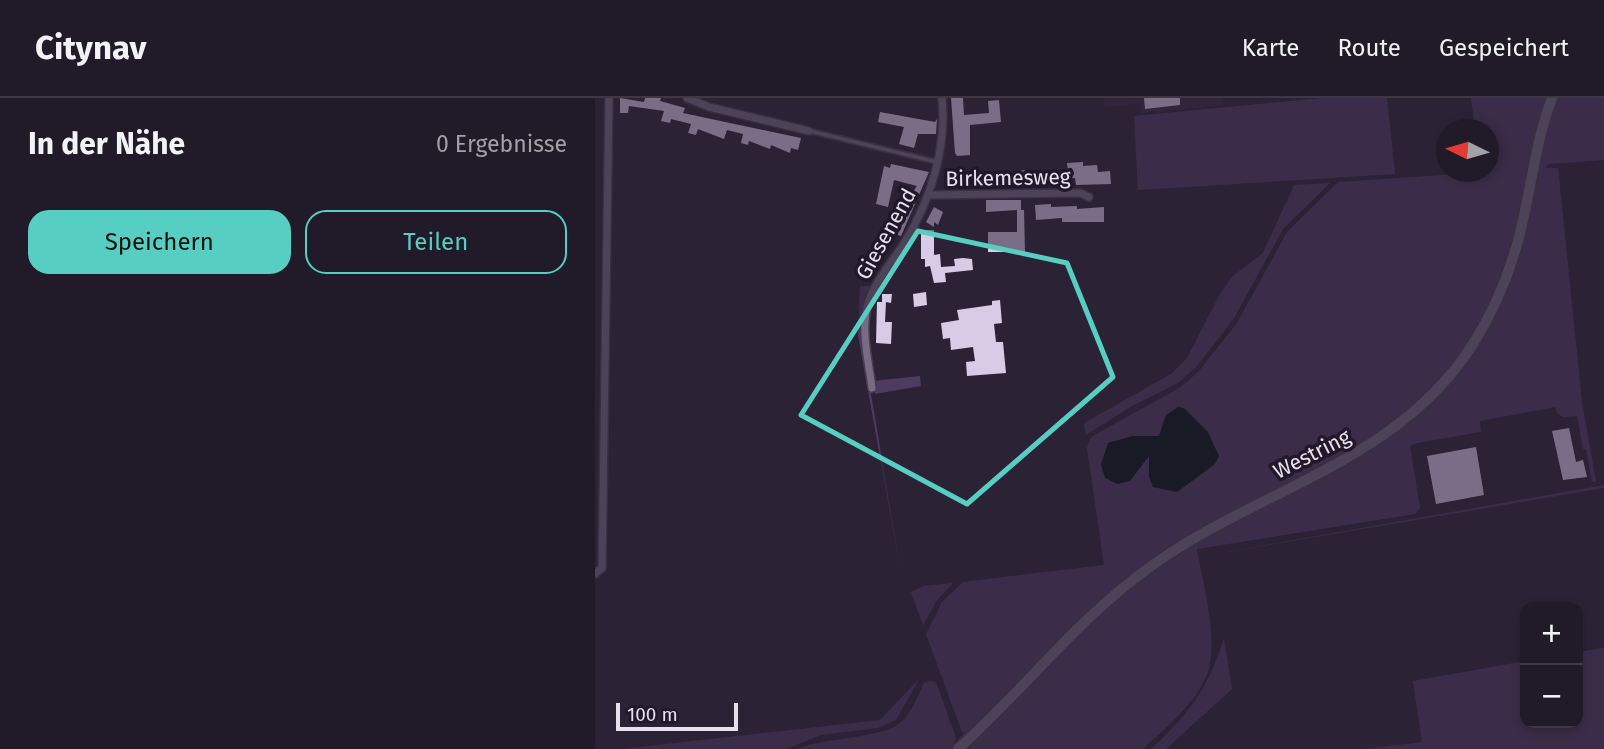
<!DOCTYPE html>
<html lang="de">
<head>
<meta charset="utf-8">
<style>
  :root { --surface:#211a28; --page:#2d2734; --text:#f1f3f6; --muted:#a2a1a8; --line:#3e3845; --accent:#57cec2 }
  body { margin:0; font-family:"Fira Sans",sans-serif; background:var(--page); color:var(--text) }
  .controls { position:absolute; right:21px; bottom:21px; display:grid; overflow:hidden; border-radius:14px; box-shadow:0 4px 10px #0003 }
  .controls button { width:63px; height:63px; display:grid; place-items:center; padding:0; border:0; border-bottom:2px solid var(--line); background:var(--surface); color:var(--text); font:35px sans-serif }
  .compass { position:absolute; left:841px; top:21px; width:63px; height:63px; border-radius:50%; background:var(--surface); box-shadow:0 4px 10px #0003; rotate:275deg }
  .scale { position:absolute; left:21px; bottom:18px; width:122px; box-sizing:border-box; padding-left:7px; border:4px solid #e7e1ee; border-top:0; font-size:19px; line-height:24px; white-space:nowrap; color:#e7e1ee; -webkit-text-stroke:5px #22182b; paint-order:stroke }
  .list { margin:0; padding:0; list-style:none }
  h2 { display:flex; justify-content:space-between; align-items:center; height:91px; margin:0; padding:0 28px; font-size:30px }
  h2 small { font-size:23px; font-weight:400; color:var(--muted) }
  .actions { display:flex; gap:14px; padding:21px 28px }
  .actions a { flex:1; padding:16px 0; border:2px solid var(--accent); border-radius:21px; text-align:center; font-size:24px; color:var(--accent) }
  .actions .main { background:var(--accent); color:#111 }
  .map { position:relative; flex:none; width:1009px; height:651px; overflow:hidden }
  header { display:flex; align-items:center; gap:42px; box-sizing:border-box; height:98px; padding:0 35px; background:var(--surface); border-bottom:2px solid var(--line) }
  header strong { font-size:33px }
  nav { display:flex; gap:38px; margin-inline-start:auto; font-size:24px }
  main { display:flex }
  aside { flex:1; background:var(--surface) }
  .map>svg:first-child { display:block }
</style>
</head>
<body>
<header>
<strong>Citynav</strong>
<nav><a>Karte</a><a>Route</a><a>Gespeichert</a></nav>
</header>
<main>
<aside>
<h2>In der Nähe<small>0 Ergebnisse</small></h2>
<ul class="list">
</ul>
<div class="actions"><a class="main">Speichern</a><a>Teilen</a></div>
</aside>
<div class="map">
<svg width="1009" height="651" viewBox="0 0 1009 651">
  <rect width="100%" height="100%" fill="#2c2236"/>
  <path fill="#362942" d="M509 0H628L629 7 546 15 545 5 509 9Z"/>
  <g fill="#4e3b61" fill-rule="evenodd">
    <path d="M726 0H792L800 76 543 92 539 18Z"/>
    <path d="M876 0H952C932 86 920 182 867 255 795 356 678 383 579 447 502 497 442 564 379 629L372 635 367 634 331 536 347 504 368 484 509 467 492 350 496 339 586 289 604 273 642 225 692 134 743 84 894 74V32L880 31ZM568 323 620 366 582 394 558 388C553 377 558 368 554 358L551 359 548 338H565Z"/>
    <path d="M961 0H1009V62L953 66 951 70H963L987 304 1001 384H997L991 351H988L982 318 968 319 962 315 960 309 885 323 886 334 822 345 815 348 825 410 820 416 602 451C608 486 625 545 611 579 598 608 570 630 548 651H373L494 524 564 467 612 437 774 354 825 316 852 287 899 218Z"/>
    <path d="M735 85 688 131 638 222 601 269 583 285 537 308 491 337 489 325 576 276 592 260 625 196 638 178 668 155 699 87Z"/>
    <path d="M265 188H277L268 212 275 290 307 481 263 237Z"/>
    <path d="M325 278 326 288 280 296 278 283Z"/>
    <path d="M1009 387V390L615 457Z"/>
    <path d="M358 485 343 501 328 527 316 494 329 488Z"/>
    <path d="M629 541 637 591 571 651H556C595 615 612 592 629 541Z"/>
    <path d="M1009 550V651H770L827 644 818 583 930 563V625H983V554Z"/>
    <path d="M325 580 301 622 282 630 226 637 191 651H27L285 622Z"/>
    <path d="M335 583 341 584 361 640 356 651H202C230 639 290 641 307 623 317 613 323 598 329 585Z"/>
  </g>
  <path fill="#001311" d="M583 309 589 310 613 334 624 358 620 366 582 394 558 389 554 379V358L535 383 523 386 510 380 506 366 513 345 537 338H564L571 317Z"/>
  <g fill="#d8cbe6">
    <path d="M25 0 49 4 50 0H66L65 3 90 10 88 15 206 40 203 52 196 50 195 55 176 47 175 51 154 43 153 47 146 45 148 36 132 32 129 41 103 31 101 37 93 35 96 26 76 21 75 25 66 23 69 13 34 8 33 15H25Z"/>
    <path d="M356 0H368L369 17 394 15 393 3 404 2 406 24 375 27V57L362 58 360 55Z"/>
    <path d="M549 0H585V7L550 11Z"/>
    <path d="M285 14 340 24 342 21 341 36H323L319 50 304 46 309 29 283 24Z"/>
    <path d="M488 64V68L502 67 503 74 515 73 516 86 481 87 480 80 468 81V87L439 88 438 77 473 73 472 65Z"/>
    <path d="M296 66 334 74 306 138 293 133 298 108 306 110 322 88 299 82 293 109 281 106 289 68 295 70Z"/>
    <path d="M430 72 429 88 385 89V79L412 81V75Z"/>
    <path d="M391 102H426V112H429L430 154H393V134H422V112L391 114Z"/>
    <path d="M456 106V109L482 108V111L509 109V124H467V120L441 122 440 107Z"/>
    <path d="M339 109 348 114 343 127 339 124V129L331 124Z"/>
    <path d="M326 132H339V157L345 156 346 169 360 168 359 161 368 160 377 161 378 172 350 175 351 184 339 185 335 168 330 169V161H326Z"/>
    <path d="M331 194 332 207 319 209 318 196Z"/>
    <path d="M287 196H297L296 205 291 204 290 224H297L296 246 281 245 282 204H287Z"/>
    <path d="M405 202 407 225 399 226 401 244H408L411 275 372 278 371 264 380 263 378 249 356 252 355 240 348 241 346 225 364 222 362 212 397 207V203Z"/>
    <path d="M974 330 981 364 988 362 992 379 968 382 957 333Z"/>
    <path d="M881 349 889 397 841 406 832 358Z"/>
  </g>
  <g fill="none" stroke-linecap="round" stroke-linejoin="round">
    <defs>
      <path id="service" d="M215 33 342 64"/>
      <g id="minor">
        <path d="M92 0 114 9 214 33"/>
        <path d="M333 97 485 95 494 99"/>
        <path d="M277 290C274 266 267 239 271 214 275 188 296 166 310 144 336 101 352 49 347 0"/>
        <path d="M0 476 7 470 14 0"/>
      </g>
      <path id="secondary" d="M363 651C429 592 482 521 555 469 662 391 803 365 878 246 899 213 914 177 924 139 936 93 940 45 957 0"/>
    </defs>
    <use href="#service" stroke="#473e4f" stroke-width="7"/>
    <use href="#minor" stroke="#473e4f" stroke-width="10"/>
    <use href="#secondary" stroke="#473e4f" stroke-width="14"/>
    <use href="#service" stroke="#776c83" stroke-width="3.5"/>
    <use href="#minor" stroke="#776c83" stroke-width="7"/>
    <use href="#secondary" stroke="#776c83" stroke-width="10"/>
  </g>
  <path d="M0 0H1009V651H0ZM323 133 472 165 518 279 372 406 206 317Z" fill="#2c2236" fill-opacity=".55" fill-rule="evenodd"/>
  <path fill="none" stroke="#57cec2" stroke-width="5" stroke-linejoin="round" d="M323 133 472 165 518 279 372 406 206 317Z"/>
  <g text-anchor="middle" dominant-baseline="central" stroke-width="7" stroke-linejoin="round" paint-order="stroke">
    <g font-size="21" fill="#e7e1ee" stroke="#22182b">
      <text transform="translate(413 80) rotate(-1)">Birkemesweg</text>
      <text transform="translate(291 136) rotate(-61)">Giesenend</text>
      <text transform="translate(717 356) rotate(-27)">Westring</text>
    </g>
  </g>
</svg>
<div class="controls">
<button>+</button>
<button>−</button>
</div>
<svg class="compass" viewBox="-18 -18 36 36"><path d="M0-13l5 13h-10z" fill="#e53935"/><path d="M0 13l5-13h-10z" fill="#a2a1a8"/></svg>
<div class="scale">100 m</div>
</div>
</main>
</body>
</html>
